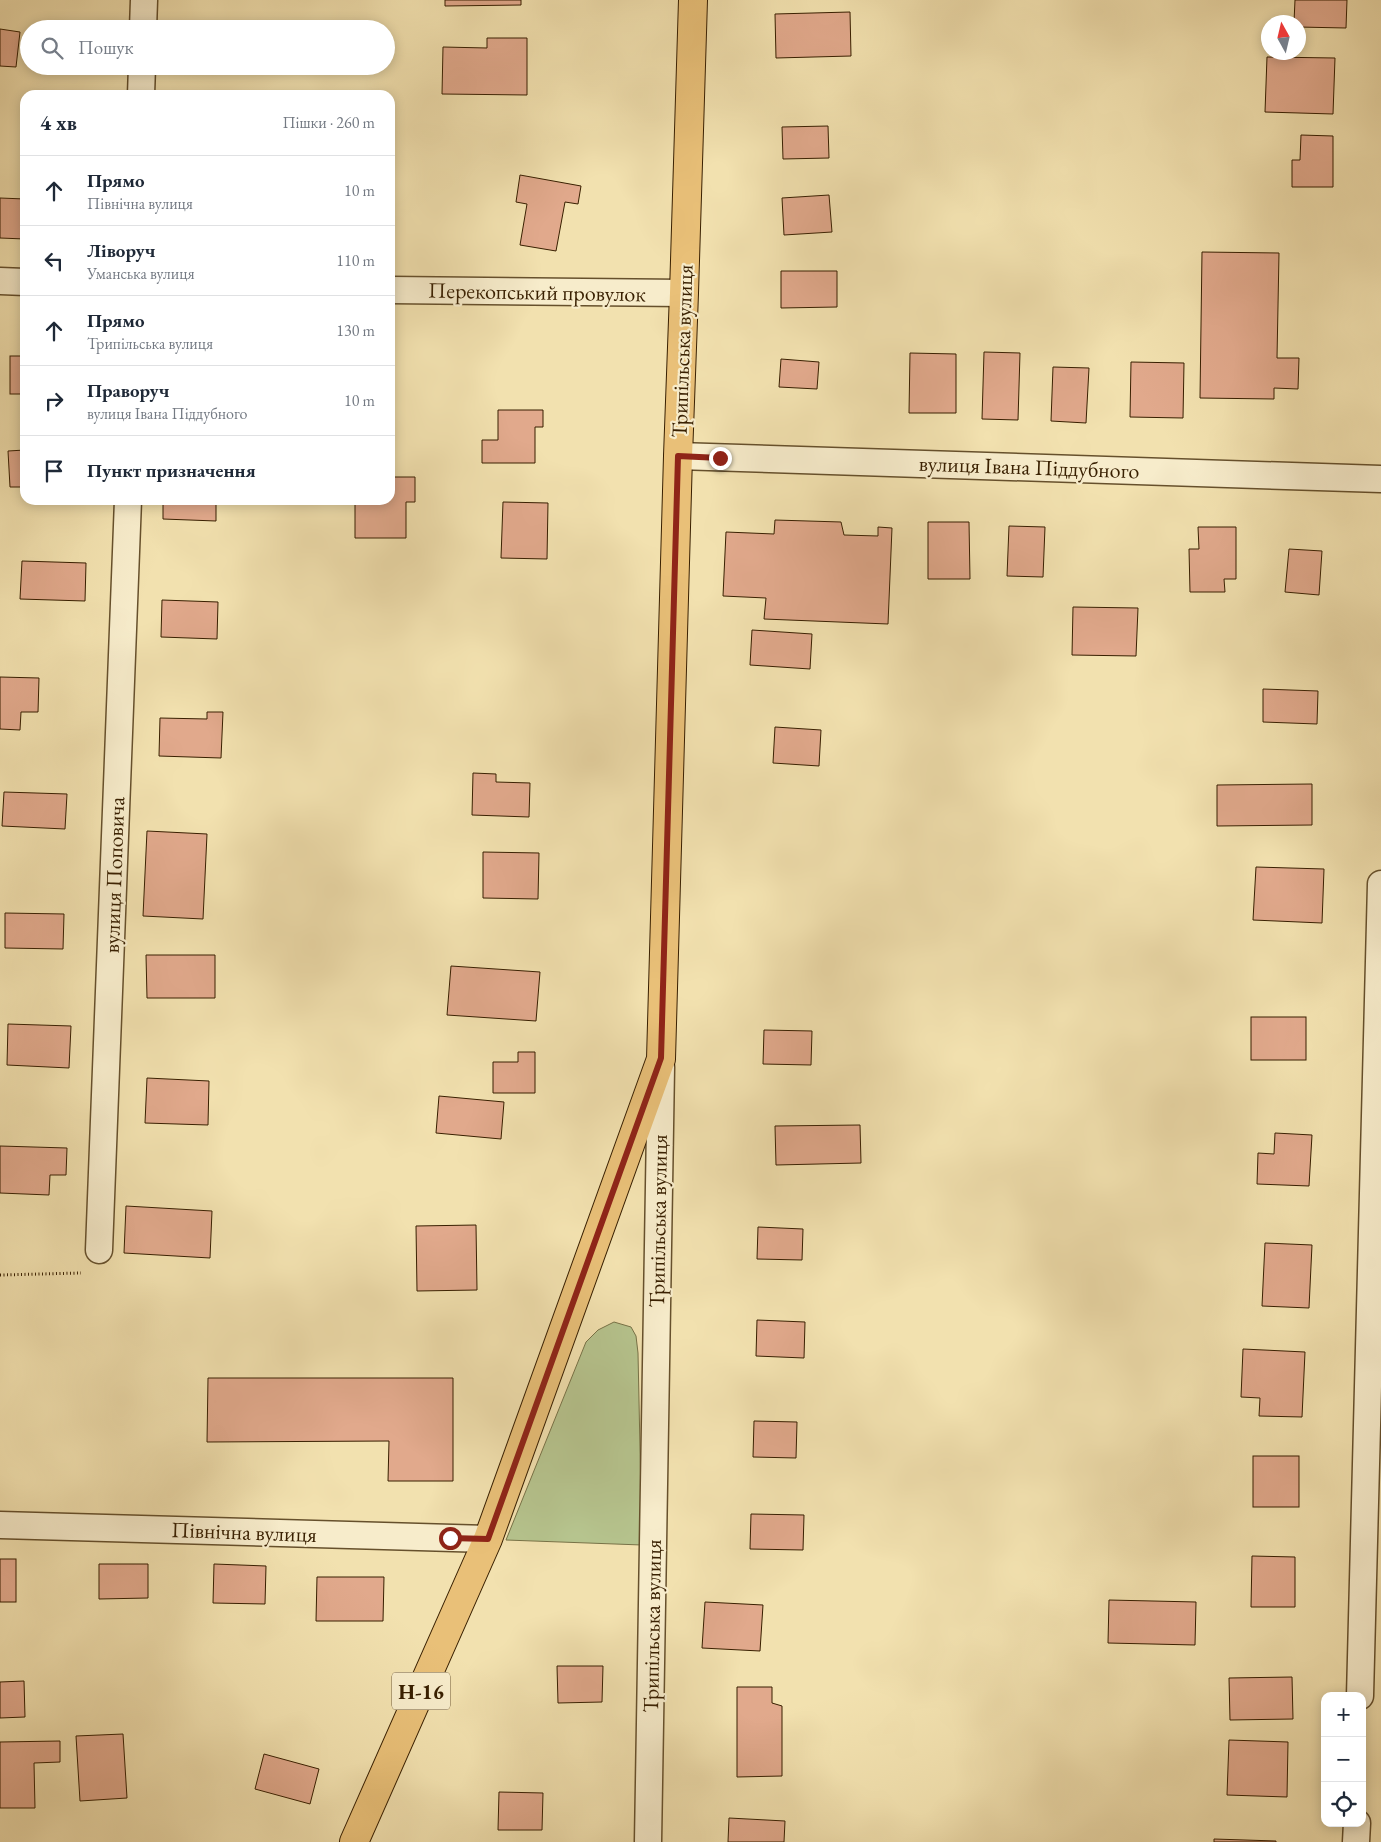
<!DOCTYPE html>
<html lang="uk">
<head>
<meta charset="utf-8">
<style>
  :root { --surface:#fff; --page:#f2f2f3; --text:#1f2937; --muted:#747a83; --line:#e0e1e3 }
  body { margin:0; font-family:"EB Garamond",serif; background:var(--page); color:var(--text) }
  .controls { position:absolute; right:15px; bottom:15px; display:grid; overflow:hidden; border-radius:10px; box-shadow:0 2px 12px #0003 }
  .controls button { width:45px; height:45px; display:grid; place-items:center; padding:0; border:0; border-bottom:1px solid var(--line); background:var(--surface); color:var(--text); font:25px sans-serif }
  .compass { position:absolute; left:1261px; top:15px; width:45px; height:45px; border-radius:50%; background:var(--surface); box-shadow:0 2px 12px #0003; rotate:352deg }
  .stop { position:absolute; width:15px; height:15px; margin:-11px; border:4px solid #8f2418; border-radius:50%; background:#fff }
  .stop.end { background:#8f2418; border-color:#fff; box-shadow:0 1px 5px #0008 }
  .list { margin:0; padding:0; list-style:none }
  h2 { display:flex; justify-content:space-between; align-items:center; height:65px; margin:0; padding:0 20px; font-size:21px }
  h2 small { font-size:16px; font-weight:400; color:var(--muted) }
  .list li { display:grid; grid-template-columns:32px 1fr auto; gap:15px; align-items:center; box-sizing:border-box; height:70px; padding:0 20px; border-top:1px solid var(--line) }
  .list b { display:block; font-size:19px; white-space:nowrap }
  .list p { margin:0; font-size:16px; white-space:nowrap; color:var(--muted) }
  .list em { font-size:16px; font-style:normal; color:var(--muted) }
  .icon { flex:none; width:28px; height:28px; fill:none; stroke:currentColor; stroke-width:2; stroke-linecap:round; stroke-linejoin:round }
  .map { position:relative; flex:none; width:1381px; height:1842px; overflow:hidden }
  .search { position:absolute; background:var(--surface); box-shadow:0 2px 12px #0003; left:20px; top:20px; width:375px; height:55px; display:flex; align-items:center; gap:12px; box-sizing:border-box; padding:0 18px; border-radius:28px; color:var(--muted); font-size:19px }
  .panel { position:absolute; background:var(--surface); box-shadow:0 2px 12px #0003; left:20px; top:90px; width:375px; height:415px; border-radius:15px }
  .map>svg:first-child { display:block }
</style>
</head>
<body>
<div class="map">
<svg width="1381" height="1842" viewBox="0 0 1381 1842">
  <rect width="100%" height="100%" fill="#f2e1af"/>
  <filter id="stains"><feTurbulence type="fractalNoise" baseFrequency=".004" numOctaves="4"/><feColorMatrix values="0 0 0 0 .2 0 0 0 0 .09 0 0 0 0 .02 0 0 0 .5 -.17"/></filter>
  <radialGradient id="worn" r=".72"><stop offset=".6" stop-color="#630" stop-opacity="0"/><stop offset="1" stop-color="#630" stop-opacity=".3"/></radialGradient>
  <path fill="#b6c48e" stroke="#777247" d="M614 1322 631 1327 636 1336 638 1353 642 1545 506 1540 586 1342 598 1330Z"/>
  <g fill="#e1a98c" stroke="#381f00">
    <path d="M445 0H521V5L445 6Z"/>
    <path d="M1295 0H1347L1346 28 1298 27V22H1294Z"/>
    <path d="M850 12 851 56 776 58 775 14Z"/>
    <path d="M180 26 235 28V29H180Z"/>
    <path d="M0 29 20 32 16 67 0 66Z"/>
    <path d="M487 38H527V95L442 94 443 47 487 48Z"/>
    <path d="M1267 57 1335 58 1333 114 1265 112Z"/>
    <path d="M828 126 829 158 783 159 782 127Z"/>
    <path d="M1301 135 1333 136V187H1292V160H1300Z"/>
    <path d="M520 175 581 186 578 204 565 202 556 251 520 245 527 204 516 202Z"/>
    <path d="M829 195 832 232 784 235 782 198Z"/>
    <path d="M0 198 25 199V239L0 238Z"/>
    <path d="M1202 252 1279 253 1277 358H1299L1298 389 1274 388V399L1200 398Z"/>
    <path d="M781 271H837V307L781 308Z"/>
    <path d="M984 352 1020 353 1018 420 982 419Z"/>
    <path d="M910 353 956 354V413H909Z"/>
    <rect x="10" y="356" width="15" height="38"/>
    <path d="M781 359 819 362 817 389 779 387Z"/>
    <path d="M1131 362 1184 363 1183 418 1130 417Z"/>
    <path d="M1053 367 1089 368 1086 423 1051 421Z"/>
    <path d="M498 410H543V427H535V463H482V440H498Z"/>
    <path d="M25 450V487H10L8 451Z"/>
    <path d="M390 477H415V502H406V538H355V500H390Z"/>
    <path d="M163 500H216V521L163 519Z"/>
    <path d="M503 502 548 503 547 559 501 558Z"/>
    <path d="M775 520 841 522 844 535 878 536V527L892 528 888 624 764 619 766 598 723 596 726 532 774 534Z"/>
    <path d="M928 522H969L970 579H928Z"/>
    <path d="M1009 526 1045 527 1043 577 1007 576Z"/>
    <path d="M1198 527H1236V579H1224L1225 592H1190L1189 549H1199Z"/>
    <path d="M1289 549 1322 551 1319 595 1285 592Z"/>
    <path d="M22 561 86 563 85 601 20 599Z"/>
    <path d="M162 600 218 602 217 639 161 637Z"/>
    <path d="M1073 607 1138 608 1136 656 1072 655Z"/>
    <path d="M752 630 812 634 810 669 750 665Z"/>
    <path d="M0 677 39 678 38 712H21L20 730 0 729Z"/>
    <path d="M1263 689 1318 691 1317 724 1263 722Z"/>
    <path d="M207 712H223L221 758 159 756 160 718 207 719Z"/>
    <path d="M775 727 821 730 819 766 773 763Z"/>
    <path d="M473 773 496 774V782L530 783 529 817 472 815Z"/>
    <path d="M1312 784V825L1217 826V785Z"/>
    <path d="M4 792 67 794 65 829 2 826Z"/>
    <path d="M147 831 207 834 203 919 143 916Z"/>
    <path d="M483 852 539 853 538 899 483 898Z"/>
    <path d="M1256 867 1324 869 1322 923 1253 920Z"/>
    <path d="M5 913 64 914 63 949 5 948Z"/>
    <path d="M146 955H215V998H147Z"/>
    <path d="M451 966 540 972 536 1021 447 1015Z"/>
    <rect x="1251" y="1017" width="55" height="43"/>
    <path d="M8 1024 71 1026 69 1068 7 1065Z"/>
    <path d="M764 1030 812 1031 811 1065 763 1064Z"/>
    <path d="M518 1052H535V1093H493V1062H518Z"/>
    <path d="M147 1078 209 1081 208 1125 145 1123Z"/>
    <path d="M439 1096 504 1102 501 1139 436 1133Z"/>
    <path d="M860 1125 861 1163 776 1165 775 1126Z"/>
    <path d="M1275 1133 1312 1135 1309 1186 1257 1184 1258 1153 1274 1154Z"/>
    <path d="M0 1146 67 1148 66 1175H50L49 1195 0 1193Z"/>
    <path d="M126 1206 212 1211 210 1258 124 1253Z"/>
    <path d="M476 1225 477 1290 417 1291 416 1226Z"/>
    <path d="M758 1227 803 1229 802 1260 757 1259Z"/>
    <path d="M1265 1243 1312 1245 1309 1308 1262 1306Z"/>
    <path d="M757 1320 805 1322 804 1358 756 1356Z"/>
    <path d="M1243 1349 1305 1352 1302 1417 1259 1416 1260 1398 1241 1397Z"/>
    <path d="M208 1378H453V1481H388L389 1441 207 1442Z"/>
    <path d="M754 1421 797 1422 796 1458 753 1457Z"/>
    <rect x="1253" y="1456" width="46" height="51"/>
    <path d="M751 1514 804 1515 803 1550 750 1549Z"/>
    <path d="M1252 1556 1295 1557V1607H1251Z"/>
    <rect x="0" y="1559" width="16" height="43"/>
    <path d="M99 1564H148V1598L99 1599Z"/>
    <path d="M214 1564 266 1566 265 1604 213 1603Z"/>
    <path d="M317 1577H384L383 1621H316Z"/>
    <path d="M1109 1600 1196 1602 1195 1645 1108 1643Z"/>
    <path d="M705 1602 763 1605 760 1651 702 1648Z"/>
    <path d="M557 1666H603L602 1702 558 1703Z"/>
    <path d="M1292 1677 1293 1719 1230 1720 1229 1678Z"/>
    <path d="M24 1681 25 1717 0 1718V1682Z"/>
    <path d="M737 1687H772V1703L782 1706V1776L737 1777Z"/>
    <path d="M123 1734 127 1798 80 1801 76 1736Z"/>
    <path d="M1229 1740 1288 1742 1287 1797 1227 1795Z"/>
    <path d="M60 1741V1762L34 1763 35 1808H0V1742Z"/>
    <path d="M264 1754 319 1769 310 1804 255 1789Z"/>
    <path d="M499 1792 543 1793 542 1830H498Z"/>
    <path d="M729 1818 785 1821 784 1842H728Z"/>
    <path d="M1214 1839 1276 1841V1842H1214Z"/>
  </g>
  <g fill="none" stroke-linecap="round" stroke-linejoin="round">
    <defs>
      <g id="minor">
        <path d="M143 29 144 0"/>
        <path d="M141 95 142 66"/>
        <path d="M0 281 25 282"/>
        <path d="M390 290 684 293"/>
        <path d="M678 456 1381 479"/>
        <path d="M99 1250 128 500"/>
        <path d="M0 1525 488 1539"/>
        <path d="M1360 1696 1381 884"/>
        <path d="M648 1842 661 1067"/>
        <path d="M1356 1842 1357 1823"/>
      </g>
      <path id="primary" d="M354 1842 488 1539 661 1059 678 456 684 293 693 0"/>
    </defs>
    <use href="#minor" stroke="#66502c" stroke-width="29"/>
    <use href="#primary" stroke="#381f00" stroke-width="30"/>
    <path stroke="#381f00" stroke-width="3" stroke-dasharray="1 2.5" stroke-linecap="butt" d="M0 1275 81 1273"/>
    <use href="#minor" stroke="#f7eccb" stroke-width="26"/>
    <use href="#primary" stroke="#e9c078" stroke-width="28"/>
  </g>
  <g fill="none" stroke-linecap="round" stroke-linejoin="round">
    <path stroke="#8f2418" stroke-width="6" d="M450 1538 488 1539 661 1058 678 456 720 458"/>
  </g>
  <g text-anchor="middle" dominant-baseline="central" stroke-width="4.5" stroke-linejoin="round" paint-order="stroke">
    <rect fill="#f7eccb" stroke="#715c3d" stroke-width="1" x="392" y="1672.5" width="58" height="37" rx="4"/>
    <g font-size="21" font-weight="bold" fill="#381f00">
      <text x="421" y="1691">Н-16</text>
    </g>
    <g font-size="22" fill="#381f00" stroke="#f7eccb">
      <text transform="translate(537 292) rotate(1)">Перекопський провулок</text>
      <text transform="translate(682 351) rotate(-88)">Трипільська вулиця</text>
      <text transform="translate(1029 467) rotate(2)">вулиця Івана Піддубного</text>
      <text transform="translate(114 875) rotate(-88)">вулиця Поповича</text>
      <text transform="translate(658 1221) rotate(-89)">Трипільська вулиця</text>
      <text transform="translate(244 1532) rotate(2)">Північна вулиця</text>
      <text transform="translate(652 1626) rotate(-89)">Трипільська вулиця</text>
    </g>
  </g>
  <rect width="100%" height="100%" filter="url(#stains)"/>
  <rect width="100%" height="100%" fill="url(#worn)"/>
</svg>
<div class="controls">
<button>+</button>
<button>−</button>
<button><svg class="icon" aria-label="locate" viewBox="0 0 24 24"><circle cx="12" cy="12" r="6"/><path d="M12 2v4M12 18v4M2 12h4M18 12h4"/></svg></button>
</div>
<svg class="compass" viewBox="-18 -18 36 36"><path d="M0-13l5 13h-10z" fill="#e53935"/><path d="M0 13l5-13h-10z" fill="#747a83"/></svg>
<div class="stop" style="left:450px;top:1538px"></div>
<div class="stop end" style="left:720px;top:458px"></div>
<div class="search"><svg class="icon" aria-label="search" viewBox="0 0 24 24"><circle cx="10" cy="10" r="6"/><path d="M15 15l6 6"/></svg>Пошук</div>
<section class="panel">
<h2>4 хв<small>Пішки · 260 m</small></h2>
<ul class="list">
<li><svg class="icon" aria-label="ahead" viewBox="0 0 24 24"><path d="M12 20V5M6 11l6-6 6 6"/></svg><div><b>Прямо</b><p>Північна вулиця</p></div><em>10 m</em></li>
<li><svg class="icon" aria-label="left" viewBox="0 0 24 24"><path d="M17 20v-9H6M10 6l-5 5 5 5"/></svg><div><b>Ліворуч</b><p>Уманська вулиця</p></div><em>110 m</em></li>
<li><svg class="icon" aria-label="ahead" viewBox="0 0 24 24"><path d="M12 20V5M6 11l6-6 6 6"/></svg><div><b>Прямо</b><p>Трипільська вулиця</p></div><em>130 m</em></li>
<li><svg class="icon" aria-label="right" viewBox="0 0 24 24"><path d="M7 20v-9h11M14 6l5 5-5 5"/></svg><div><b>Праворуч</b><p>вулиця Івана Піддубного</p></div><em>10 m</em></li>
<li><svg class="icon" aria-label="arrive" viewBox="0 0 24 24"><path d="M6 21V4h12l-3 4 3 4H6"/></svg><div><b>Пункт призначення</b></div></li>
</ul>
</section>
</div>
</body>
</html>
